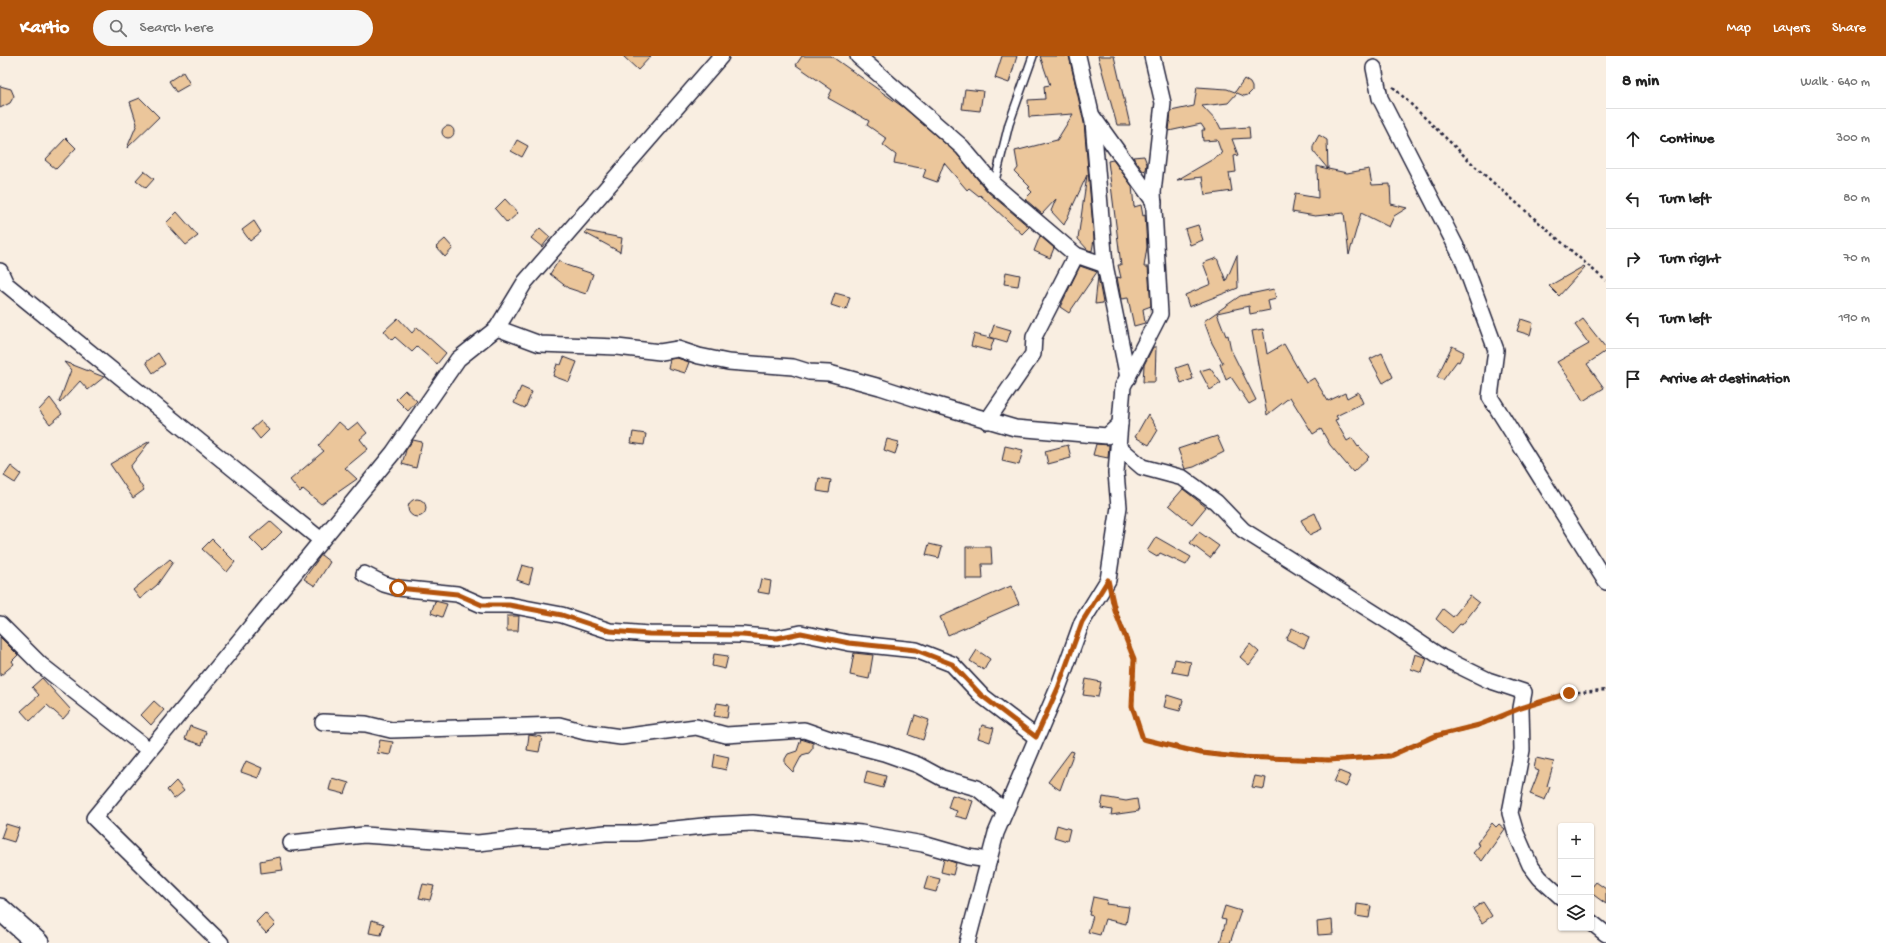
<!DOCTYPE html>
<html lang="en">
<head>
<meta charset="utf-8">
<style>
  :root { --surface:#fff; --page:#f6f6f6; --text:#222; --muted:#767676; --line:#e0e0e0; --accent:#b45309 }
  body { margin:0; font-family:"Gochi Hand",sans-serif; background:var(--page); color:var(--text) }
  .controls { position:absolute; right:12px; bottom:12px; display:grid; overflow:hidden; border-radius:4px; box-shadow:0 1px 3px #0004 }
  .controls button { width:36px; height:36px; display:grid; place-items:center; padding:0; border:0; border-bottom:1px solid var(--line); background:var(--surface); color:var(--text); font:20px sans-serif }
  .stop { position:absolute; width:12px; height:12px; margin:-9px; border:3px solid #b45309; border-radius:50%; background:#fff }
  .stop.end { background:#b45309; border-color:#fff; box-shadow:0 1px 4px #0008 }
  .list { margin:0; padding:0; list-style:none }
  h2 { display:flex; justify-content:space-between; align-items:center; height:52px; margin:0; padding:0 16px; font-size:17px }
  h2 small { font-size:13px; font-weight:400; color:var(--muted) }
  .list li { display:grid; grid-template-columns:26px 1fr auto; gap:12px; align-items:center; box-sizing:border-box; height:60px; padding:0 16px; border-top:1px solid var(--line) }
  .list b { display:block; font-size:15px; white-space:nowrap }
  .list em { font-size:13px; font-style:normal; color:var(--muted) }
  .icon { flex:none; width:22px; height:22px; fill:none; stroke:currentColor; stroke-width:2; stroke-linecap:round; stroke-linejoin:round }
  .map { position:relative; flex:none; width:1606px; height:887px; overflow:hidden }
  header { display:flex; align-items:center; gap:24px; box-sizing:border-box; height:56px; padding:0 20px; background:var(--accent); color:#fff }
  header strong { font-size:19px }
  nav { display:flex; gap:22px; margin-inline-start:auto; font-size:14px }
  .search { width:280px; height:36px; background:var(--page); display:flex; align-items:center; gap:10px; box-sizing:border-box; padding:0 14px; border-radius:22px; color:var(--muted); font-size:15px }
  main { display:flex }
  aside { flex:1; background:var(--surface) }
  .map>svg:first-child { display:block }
</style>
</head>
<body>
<header>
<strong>Kartio</strong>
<div class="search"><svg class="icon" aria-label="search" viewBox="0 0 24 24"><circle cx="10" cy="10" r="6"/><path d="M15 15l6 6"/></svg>Search here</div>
<nav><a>Map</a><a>Layers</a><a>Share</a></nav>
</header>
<main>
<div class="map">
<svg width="1606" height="887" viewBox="0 0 1606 887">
  <rect width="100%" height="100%" fill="#f9eee1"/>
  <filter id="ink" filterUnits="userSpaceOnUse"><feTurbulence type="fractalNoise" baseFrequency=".025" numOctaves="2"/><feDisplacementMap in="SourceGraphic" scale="8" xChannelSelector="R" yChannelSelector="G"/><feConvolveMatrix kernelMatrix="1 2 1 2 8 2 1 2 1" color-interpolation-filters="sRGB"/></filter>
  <g filter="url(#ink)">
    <g fill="#ebc69b" stroke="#22223b">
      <path d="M623 0H651L638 14Z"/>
      <path d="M802 0H831L903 51 956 97 988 136 1029 171 1022 178 980 139 979 140 969 132 967 134 944 107 937 126 923 121 926 113 894 107 896 99 883 89 887 83 867 69 869 65 828 42 832 34 796 9Z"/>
      <path d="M1002 0H1017L1009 27 995 22Z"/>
      <path d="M1040 0H1069L1084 67 1094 183 1092 195 1088 194 1078 183 1087 119 1064 169 1051 155 1056 143 1042 158 1025 143 1032 136 1028 132 1030 131 1015 116 1018 112 1015 95 1057 84 1073 58 1029 61 1028 44 1045 43 1044 30 1050 29Z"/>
      <path d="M1098 0H1114L1130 69H1117Z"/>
      <path d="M183 16 190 28 176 36 169 25Z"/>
      <path d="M1244 23 1250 27 1252 31V35L1248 39 1244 40 1237 37 1228 47 1202 50 1218 67 1221 73 1249 71 1250 82 1232 83 1238 99 1234 100 1236 116 1229 117 1232 135 1205 139 1202 121 1177 124 1222 98 1217 84 1203 85 1202 74H1205L1201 68 1169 75 1171 55 1194 50 1197 31 1227 33 1235 36Z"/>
      <path d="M0 30 11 33 14 40 10 47 0 52Z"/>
      <path d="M965 33 983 35 980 55 962 53Z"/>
      <path d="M140 42 159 61 127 92 137 68 130 46Z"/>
      <circle cx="448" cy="76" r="6"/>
      <path d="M1319 79 1327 84 1328 113 1347 117 1369 113 1372 129 1390 128 1391 148 1407 152 1394 160 1389 171 1361 157 1349 199 1344 157 1315 160 1292 156 1295 138 1318 142 1317 110 1328 113 1313 95V90Z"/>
      <path d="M66 82 76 92 56 113 45 104Z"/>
      <path d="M517 84 528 90 522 101 511 95Z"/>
      <path d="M1144 100 1147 108 1146 114 1143 115 1133 101Z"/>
      <path d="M1113 104 1132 130 1134 151 1141 149 1143 160 1145 159 1147 191 1144 211H1148L1151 250 1143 253 1145 267 1134 270 1128 242 1121 243 1117 221 1121 222 1118 209H1121L1108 105Z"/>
      <path d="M144 115 154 123 146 132 136 124Z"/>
      <path d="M505 143 518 157 507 167 495 153Z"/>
      <path d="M177 156 198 180 186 189 166 167Z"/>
      <path d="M254 165 261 176 250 185 242 174Z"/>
      <path d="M1198 169 1203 184 1190 189 1185 173Z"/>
      <path d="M540 172 550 181 542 191 531 182Z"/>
      <path d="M586 175 622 182 620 196 585 177Z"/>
      <path d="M1040 180 1054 192 1050 202 1034 195Z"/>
      <path d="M445 183 453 192 445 201 436 191Z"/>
      <path d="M1237 199 1238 232 1189 251 1185 239 1211 228 1203 207 1217 202 1226 225Z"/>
      <path d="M559 204 566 209 593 218 586 238 568 232 550 218Z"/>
      <path d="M1080 210 1097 216 1069 257 1060 251Z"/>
      <path d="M1584 210 1585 211 1559 240 1549 230Z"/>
      <path d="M1006 216 1020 219 1018 230 1004 228Z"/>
      <path d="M1098 220 1103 247 1095 248Z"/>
      <path d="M1274 233 1276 243 1268 245 1270 254 1250 258 1249 250 1217 257 1226 280 1228 279 1231 294 1256 344 1249 348 1231 321 1226 324 1220 308 1223 307 1212 287 1204 265 1240 240Z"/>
      <path d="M835 237 850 241 846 254 831 249Z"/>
      <path d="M398 262 412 277 417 271 446 297 437 308 417 291 412 296 395 281 392 284 384 275Z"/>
      <path d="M1521 263 1533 267 1530 279 1517 275Z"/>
      <path d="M1583 263 1606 292V295L1587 308 1604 332 1583 345 1574 329 1557 306 1589 288 1575 269Z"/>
      <path d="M994 269 1011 274 1007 286 990 281Z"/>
      <path d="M1263 273 1267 298 1284 288 1306 327 1314 322 1328 345 1345 337 1347 342 1358 336 1363 347 1336 360 1338 363 1335 364 1347 385 1352 382 1358 391 1359 390 1369 401 1353 416 1330 389 1321 373 1313 378 1290 341 1267 359 1252 275Z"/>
      <path d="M974 278 994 283 990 295 971 290Z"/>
      <path d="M1452 290 1464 296 1459 306 1457 305 1443 324 1437 321Z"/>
      <path d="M1153 291H1156L1155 326H1143L1144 309Z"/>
      <path d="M158 297 165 308 153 317 146 306Z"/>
      <path d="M1382 297 1393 321 1383 327 1370 303Z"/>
      <path d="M564 301 577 306 569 326 553 320 557 308 561 309Z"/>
      <path d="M677 302 689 306 685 317 668 312 670 303Z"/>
      <path d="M64 306 73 309 104 321 88 334 80 325 60 347 59 346 71 314Z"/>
      <path d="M1188 308 1193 323 1181 327 1176 312Z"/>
      <path d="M1210 312 1221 327 1210 334 1200 315Z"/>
      <path d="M521 331 532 336 525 352 514 347Z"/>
      <path d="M405 334 417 345 408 355 396 343Z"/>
      <path d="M50 342 62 358 50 368 39 354Z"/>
      <path d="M1148 358 1158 374 1149 389 1135 381Z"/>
      <path d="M261 365 269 374 260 383 252 373Z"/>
      <path d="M339 366 348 374 358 366 367 377 360 383 368 393 345 412 357 423 321 448 303 433 300 436 290 424 324 395 318 390Z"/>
      <path d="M633 376 646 378 644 389 631 387Z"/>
      <path d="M1217 380 1224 396 1194 411 1185 413 1178 393Z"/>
      <path d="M887 383 899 386 895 398 884 394Z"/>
      <path d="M413 384 422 386 416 412 402 408 406 394Z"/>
      <path d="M150 385 130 411 144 434 133 442 110 408Z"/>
      <path d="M1096 388 1109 389 1108 402 1093 399Z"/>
      <path d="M1068 389 1071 402 1048 408 1045 395Z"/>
      <path d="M1005 390 1023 394 1019 409 1002 405Z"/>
      <path d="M11 410 21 418 15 427 4 420Z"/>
      <path d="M819 422 831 424 829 437 817 435Z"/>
      <path d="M1183 433 1206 451 1192 468 1169 449Z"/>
      <circle cx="417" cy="452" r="9"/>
      <path d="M1315 457 1322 473 1309 479 1301 464Z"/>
      <path d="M270 465 282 476 263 495 250 482Z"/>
      <path d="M1199 476 1219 490 1210 502 1190 487Z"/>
      <path d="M1156 481 1191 501 1186 509 1160 497 1157 501 1147 495Z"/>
      <path d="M212 483 235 506 227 516 202 493Z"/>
      <path d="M929 488 942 491 939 502 926 499Z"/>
      <path d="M966 491H991L992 508H982L983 523H966Z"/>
      <path d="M321 499 330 506 315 530 304 523Z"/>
      <path d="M170 503 173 506 157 529 140 543 133 534Z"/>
      <path d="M522 509 533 512 529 528 517 524Z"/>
      <path d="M761 523 771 525 769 538 758 536Z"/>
      <path d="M1011 530 1019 548 948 579 940 561Z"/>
      <path d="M1470 540 1479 547 1462 569 1460 568 1452 577 1436 563 1443 553 1453 561Z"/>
      <path d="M435 545 447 548 442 561 431 557Z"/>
      <path d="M507 560H519L518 575H507Z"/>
      <path d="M1292 572 1309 581 1304 592 1286 583Z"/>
      <path d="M0 581 18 599 12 605 14 608 0 620Z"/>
      <path d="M1250 588 1259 596 1249 609 1240 601Z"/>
      <path d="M977 594 990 603 984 614 970 605Z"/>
      <path d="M854 597 873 599 869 623 850 619Z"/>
      <path d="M714 598 728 600 725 613 712 610Z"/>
      <path d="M1415 598 1427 602 1422 617 1411 613Z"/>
      <path d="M1175 603 1191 606 1188 619 1172 616Z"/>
      <path d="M42 622 71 654 63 663 47 649 30 665 21 655 39 639 32 631Z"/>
      <path d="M1086 623 1101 626 1098 641 1083 639Z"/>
      <path d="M1167 639 1183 644 1180 655 1164 651Z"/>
      <path d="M154 645 164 654 151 669 141 659Z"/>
      <path d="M717 647 729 649 727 662 714 660Z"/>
      <path d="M915 659 929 664 923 684 909 679Z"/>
      <path d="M982 669 994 672 990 686 978 682Z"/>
      <path d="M190 670 206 676 202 689 185 683Z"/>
      <path d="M529 679 542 681 539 696 527 694Z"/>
      <path d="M801 683 813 687V692L809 697 802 699 793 716 785 708V703L788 698 797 695Z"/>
      <path d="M380 684 393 686 390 699 377 697Z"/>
      <path d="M1071 695 1074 696 1060 734 1048 726Z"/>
      <path d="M715 698 729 701 726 714 713 711Z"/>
      <path d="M1536 702 1554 706 1547 730 1550 731 1545 744 1530 738 1539 715 1534 713Z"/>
      <path d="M246 705 262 712 258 722 241 716Z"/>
      <path d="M867 715 886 720 883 732 864 727Z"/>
      <path d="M1339 715 1351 720 1346 731 1334 726Z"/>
      <path d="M1255 720 1266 722 1264 733 1252 731Z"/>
      <path d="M332 722 349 727 345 738 329 734Z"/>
      <path d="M176 725 184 735 174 743 167 734Z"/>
      <path d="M952 739 973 745 967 763 955 760 957 755 948 752Z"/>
      <path d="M1103 741 1126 745 1137 743 1139 755 1111 759 1112 754 1101 752Z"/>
      <path d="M1492 767 1496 771 1499 768 1505 773 1482 805 1473 797 1480 789 1477 787Z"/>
      <path d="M6 768 19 772 14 786 1 782Z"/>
      <path d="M1057 769 1070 773 1067 785 1054 781Z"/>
      <path d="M280 801 283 814 261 817 260 805Z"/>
      <path d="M944 803 956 807 953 819 941 816Z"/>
      <path d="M928 820 940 823 936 836 924 833Z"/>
      <path d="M1596 826 1606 833V848L1591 837V832Z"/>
      <path d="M423 828 434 830 430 844 419 842Z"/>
      <path d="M1093 841 1107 844 1106 848 1129 851 1126 868 1105 863 1100 879 1088 876 1093 860 1089 859Z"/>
      <path d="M1483 846 1492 860 1482 867 1473 853Z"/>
      <path d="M1357 848 1371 850 1369 862 1356 860Z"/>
      <path d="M1225 850 1241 855 1230 887H1220L1226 864 1221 863Z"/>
      <path d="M265 857 275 868 266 877 256 866Z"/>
      <path d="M372 864 384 868 381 879 369 877Z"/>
      <path d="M1332 864 1333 878 1318 879 1317 866Z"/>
    </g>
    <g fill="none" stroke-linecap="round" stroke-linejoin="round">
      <defs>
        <path id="service" d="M994 129 1009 68 1033 0"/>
        <g id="minor">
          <path d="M858 0 962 91 994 129 1076 199 1105 209"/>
          <path d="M1078 0 1093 66 1105 209 1128 322"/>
          <path d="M1374 12 1380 42 1463 204 1496 294 1490 341 1606 526"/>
          <path d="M1093 61 1154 146"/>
          <path d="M0 215 6 228 321 484"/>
          <path d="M497 272 540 288 617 291 660 296 678 293 699 300 728 306 793 311 809 316 829 317 880 331 923 345 1015 372 1107 380 1120 368"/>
          <path d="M987 365 1033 298 1034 281 1076 199"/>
          <path d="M1119 391 1142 411 1183 422 1216 446 1243 474 1392 568 1441 601 1488 624 1524 636 1521 652 1522 694 1510 757 1516 777 1530 809 1540 822 1561 841"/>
          <path d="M364 518 384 528 398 532 457 538 482 549H509L562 559 610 575 649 578 742 579 777 582 801 577 849 587 916 594 952 608 981 639 1036 681"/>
          <path d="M0 568 41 609 149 694"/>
          <path d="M323 666 366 668 391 674 559 669 585 676 621 681 696 671 726 679 804 674 830 683 884 697 918 709 942 722 977 732 1005 755"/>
          <path d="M291 787 364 779 478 787 522 782 549 783 605 777H636L713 769 753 767 861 777 923 788 968 801 989 804"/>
          <path d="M1591 866 1606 878"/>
          <path d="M221 887 94 762 393 397 458 303 497 272 525 226 721 0"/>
          <path d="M967 887 996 777 1058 632 1082 566 1108 524 1119 451 1116 417 1123 330 1160 258 1153 136 1163 47 1152 0"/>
        </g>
        <path id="secondary" d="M0 853 38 887"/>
      </defs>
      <use href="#service" stroke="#22223b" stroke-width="10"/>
      <use href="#minor" stroke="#22223b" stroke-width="18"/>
      <use href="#secondary" stroke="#22223b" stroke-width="24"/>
      <g stroke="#22223b" stroke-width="2.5" stroke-dasharray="3 3" stroke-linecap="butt">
        <path d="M1393 31 1480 115 1606 225"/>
        <path d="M1112 544 1134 603 1132 650 1143 683 1201 697 1237 701 1329 704 1390 699 1435 680 1479 669 1506 659"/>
        <path d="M1537 647 1569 637 1606 634"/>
      </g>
      <use href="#service" stroke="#fff" stroke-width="7"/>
      <use href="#minor" stroke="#fff" stroke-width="15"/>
      <use href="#secondary" stroke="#fff" stroke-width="21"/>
    </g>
  </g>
  <g fill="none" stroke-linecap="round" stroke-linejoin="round" filter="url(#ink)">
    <path stroke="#b45309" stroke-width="5" d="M398 532 457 538 482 549H509L562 559 610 575 649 578 742 579 777 582 801 577 849 587 916 594 952 608 981 639 1036 681 1058 632 1082 566 1108 524 1115 555 1134 603 1132 650 1143 683 1201 697 1237 701 1329 704 1390 700 1435 680 1479 669 1521 652 1569 637"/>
  </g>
</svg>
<div class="controls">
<button>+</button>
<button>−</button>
<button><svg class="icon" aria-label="layers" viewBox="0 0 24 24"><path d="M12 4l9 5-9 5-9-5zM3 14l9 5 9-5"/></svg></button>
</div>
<div class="stop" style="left:398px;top:532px"></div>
<div class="stop end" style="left:1569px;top:637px"></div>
</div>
<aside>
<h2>8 min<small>Walk · 640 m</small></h2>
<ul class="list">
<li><svg class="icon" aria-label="ahead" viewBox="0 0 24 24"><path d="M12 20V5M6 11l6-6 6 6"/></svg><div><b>Continue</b></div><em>300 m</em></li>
<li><svg class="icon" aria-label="left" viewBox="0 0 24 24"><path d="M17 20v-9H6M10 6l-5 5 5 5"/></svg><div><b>Turn left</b></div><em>80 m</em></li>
<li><svg class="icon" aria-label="right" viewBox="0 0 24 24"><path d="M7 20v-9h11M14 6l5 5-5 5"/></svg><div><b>Turn right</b></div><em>70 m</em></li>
<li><svg class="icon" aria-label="left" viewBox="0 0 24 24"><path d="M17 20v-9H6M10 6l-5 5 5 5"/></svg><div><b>Turn left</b></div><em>190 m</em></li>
<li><svg class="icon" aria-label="arrive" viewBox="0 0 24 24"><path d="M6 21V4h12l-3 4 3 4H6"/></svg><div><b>Arrive at destination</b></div></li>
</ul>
</aside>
</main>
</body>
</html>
